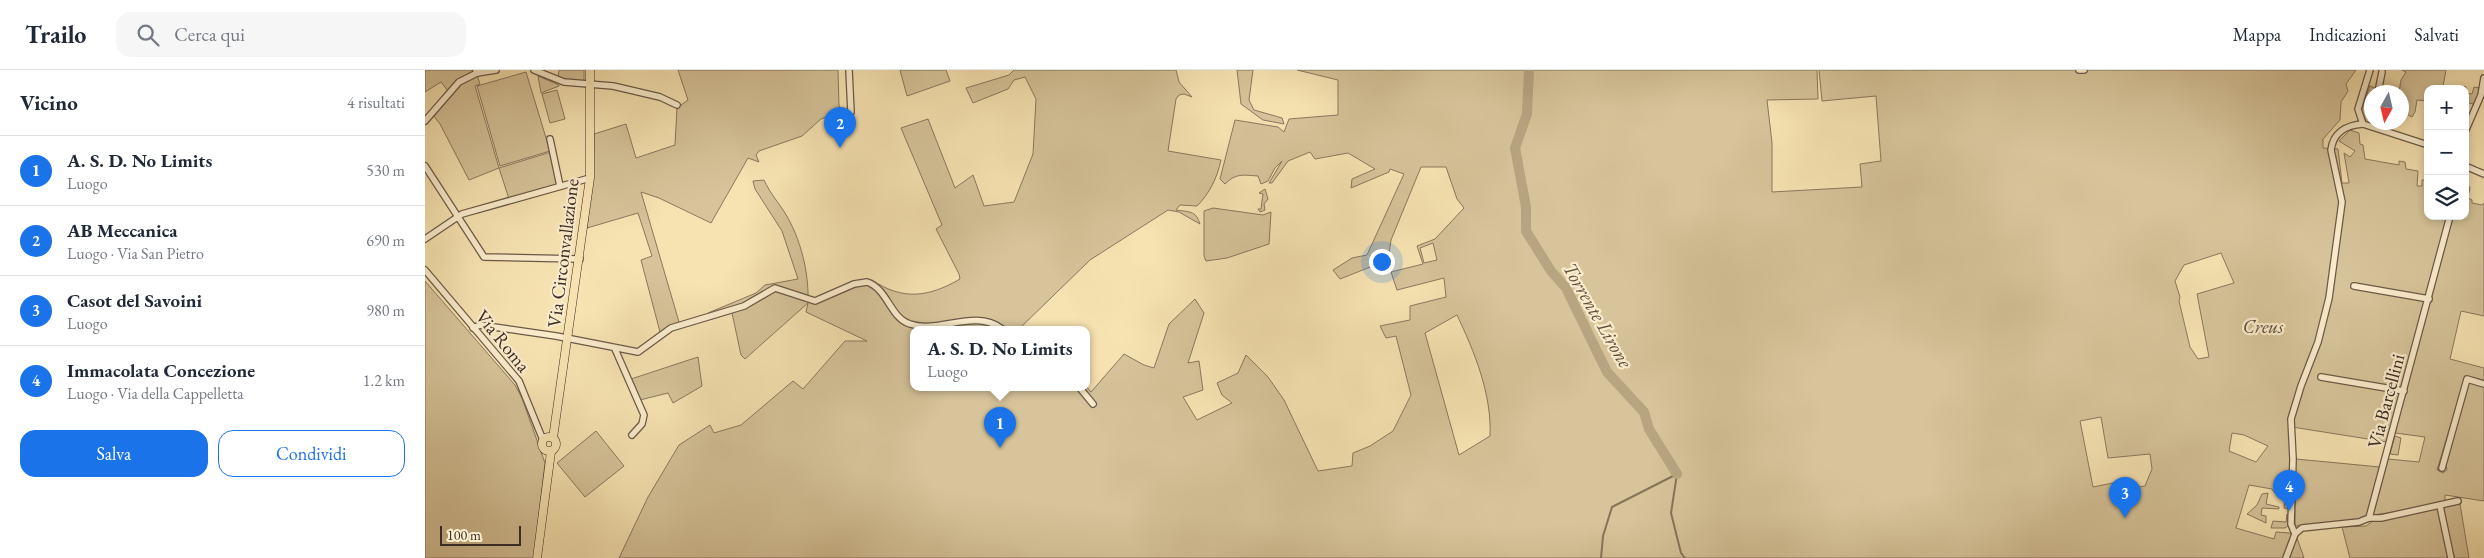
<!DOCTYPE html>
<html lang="it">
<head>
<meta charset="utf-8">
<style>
  :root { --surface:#fff; --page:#f6f6f7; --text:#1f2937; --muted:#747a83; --line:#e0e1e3; --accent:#1a73e8 }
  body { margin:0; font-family:"EB Garamond",serif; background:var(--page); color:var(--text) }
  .controls { position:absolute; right:15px; top:15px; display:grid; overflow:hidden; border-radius:10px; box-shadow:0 2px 8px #0003 }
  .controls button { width:45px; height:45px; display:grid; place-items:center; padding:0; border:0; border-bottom:1px solid var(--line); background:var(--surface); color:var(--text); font:25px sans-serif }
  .compass { position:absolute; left:1939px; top:15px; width:45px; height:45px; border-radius:50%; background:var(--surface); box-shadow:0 2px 8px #0003; rotate:188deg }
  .scale { position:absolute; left:15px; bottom:12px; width:81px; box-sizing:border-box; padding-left:5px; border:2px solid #3c2c24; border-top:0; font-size:14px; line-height:18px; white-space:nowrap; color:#3c2c24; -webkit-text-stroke:4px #faedcd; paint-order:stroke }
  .you { position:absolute; left:956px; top:191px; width:18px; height:18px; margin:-12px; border:4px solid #fff; border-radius:50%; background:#1a73e8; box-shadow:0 0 0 8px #1a73e833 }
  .badge { display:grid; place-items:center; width:32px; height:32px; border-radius:50%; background:var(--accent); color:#fff; font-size:16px; font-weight:700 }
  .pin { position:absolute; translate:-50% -41px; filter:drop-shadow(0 1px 2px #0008) }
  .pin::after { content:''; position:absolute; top:26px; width:18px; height:15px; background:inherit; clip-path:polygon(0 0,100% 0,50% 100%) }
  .popup { position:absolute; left:485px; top:256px; width:180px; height:65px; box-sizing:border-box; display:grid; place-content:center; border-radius:10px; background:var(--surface); filter:drop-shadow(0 1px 4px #0005); font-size:16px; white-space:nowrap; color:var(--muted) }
  .popup b { font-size:19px; color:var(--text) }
  .popup::after { content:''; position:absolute; left:50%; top:100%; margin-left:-10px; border:10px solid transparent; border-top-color:var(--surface) }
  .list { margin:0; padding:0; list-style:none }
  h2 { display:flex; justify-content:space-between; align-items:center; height:65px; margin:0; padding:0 20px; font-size:21px }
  h2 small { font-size:16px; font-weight:400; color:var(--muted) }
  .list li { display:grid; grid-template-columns:32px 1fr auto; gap:15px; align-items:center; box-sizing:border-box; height:70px; padding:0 20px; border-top:1px solid var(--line) }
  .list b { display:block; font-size:19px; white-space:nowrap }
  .list p { margin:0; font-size:16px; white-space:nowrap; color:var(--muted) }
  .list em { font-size:16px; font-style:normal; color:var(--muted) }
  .actions { display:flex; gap:10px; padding:15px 20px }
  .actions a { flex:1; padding:11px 0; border:1px solid var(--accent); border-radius:15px; text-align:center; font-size:18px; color:var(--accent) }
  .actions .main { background:var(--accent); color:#fff }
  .icon { flex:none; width:28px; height:28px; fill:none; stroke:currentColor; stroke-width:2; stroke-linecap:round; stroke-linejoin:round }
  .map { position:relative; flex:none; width:2059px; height:488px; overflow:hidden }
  header { display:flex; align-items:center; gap:30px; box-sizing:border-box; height:70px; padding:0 25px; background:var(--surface); border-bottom:1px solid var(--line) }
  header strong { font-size:24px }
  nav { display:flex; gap:28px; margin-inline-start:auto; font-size:18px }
  .search { width:350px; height:45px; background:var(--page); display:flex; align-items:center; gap:12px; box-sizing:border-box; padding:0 18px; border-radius:15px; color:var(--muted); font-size:19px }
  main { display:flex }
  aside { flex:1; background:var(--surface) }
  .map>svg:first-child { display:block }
</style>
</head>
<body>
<header>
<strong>Trailo</strong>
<div class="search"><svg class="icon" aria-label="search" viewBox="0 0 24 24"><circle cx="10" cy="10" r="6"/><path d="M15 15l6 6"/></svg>Cerca qui</div>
<nav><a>Mappa</a><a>Indicazioni</a><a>Salvati</a></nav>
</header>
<main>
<aside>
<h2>Vicino<small>4 risultati</small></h2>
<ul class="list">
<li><span class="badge">1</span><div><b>A. S. D. No Limits</b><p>Luogo</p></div><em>530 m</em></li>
<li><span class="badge">2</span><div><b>AB Meccanica</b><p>Luogo · Via San Pietro</p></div><em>690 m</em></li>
<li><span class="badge">3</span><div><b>Casot del Savoini</b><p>Luogo</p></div><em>980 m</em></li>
<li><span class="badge">4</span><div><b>Immacolata Concezione</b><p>Luogo · Via della Cappelletta</p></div><em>1.2 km</em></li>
</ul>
<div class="actions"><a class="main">Salva</a><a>Condividi</a></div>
</aside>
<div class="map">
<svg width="2059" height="488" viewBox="0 0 2059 488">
  <rect width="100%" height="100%" fill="#f7e3b2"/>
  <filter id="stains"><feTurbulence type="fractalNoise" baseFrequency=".004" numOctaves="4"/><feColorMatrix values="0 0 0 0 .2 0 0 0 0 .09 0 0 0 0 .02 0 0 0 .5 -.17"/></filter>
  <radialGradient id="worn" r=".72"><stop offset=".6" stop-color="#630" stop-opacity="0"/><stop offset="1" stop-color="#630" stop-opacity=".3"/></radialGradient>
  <g fill="#d7c49a" stroke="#8a785f" fill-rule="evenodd">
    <path d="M0 0H50V1L23 21 16 12 0 22Z"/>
    <path d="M134 0H159V12L133 8Z"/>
    <path d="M253 0H413L414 36 417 41 396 49 377 66 334 81 331 85 334 92 323 88 286 153 234 128 216 122 254 252 235 262 216 190 227 186 213 143 162 158 168 106 169 64 201 54 211 88 250 75 252 38 263 30Z"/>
    <path d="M475 0H521L525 11 482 26Z"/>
    <path d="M589 0H751L754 12 767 27 759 24 754 25 751 29 743 81 796 90C792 108 785 123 772 136L755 135 751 140C763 142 771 140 775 154L754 142 743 140 665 190 594 259H489V317L661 316 666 322 699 284 719 295 729 298 744 254 770 229 779 243 763 293 774 291 778 320 758 327 772 350 807 333 797 325 792 313 813 303 821 285 843 307 859 330 893 401 927 396 928 383 945 376 968 361 986 325 971 266 961 268 955 256 985 250V236L1021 227 1019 208 972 220 966 202 998 194 992 176 1010 169 1039 138 1032 129 1021 97H996L966 170 963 190 915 209 908 200 927 188 942 185 979 104 965 99 964 102 926 118 927 109 950 99 923 83 890 89 885 82 863 91 847 113H844L857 91 850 98 843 111 836 114 833 106C818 105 811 103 800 114L795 109 810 50 853 57 859 62 864 49 913 45V10L872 0H1392L1393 29 1342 30 1347 73V122L1437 117 1435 94 1456 91 1451 26 1397 31 1394 0H1931L1921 14 1923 21 1916 32 1915 50 1898 69V78L1913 79 1917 113H1924L1919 83 1925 87 1930 81 1914 71 1925 60 1934 63 1935 74 1938 75 1940 89 1974 95V91L1980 92 1981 99 1993 101 1992 116H1997V110H2003V146H2023L1962 372 1867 357 1871 389 1955 397 1942 444 1938 448 1932 450 1870 456V389L1865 439 1859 438 1860 425 1850 423 1847 419 1824 415 1811 458 1849 469 1851 462 1865 463 1868 466 1860 488H194L223 427 254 375 285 355 289 363 316 355 368 311 378 319 420 271H442L381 242 383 233 320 289 316 285 307 243 284 250 283 243 331 223 340 215 373 209 357 161 330 119 328 111 339 110C345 123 353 132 360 143 376 169 384 203 383 232L408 227 447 210C478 231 504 227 535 209L534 204 511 159 517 155 476 58 503 49 530 118 548 105 559 136 589 132 608 84 611 29 600 7 589 10 583 19 548 33 541 18 584 5ZM1008 173 1012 190 999 193 995 178ZM1796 183 1809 213 1772 224 1784 287 1773 289 1765 277 1754 231 1755 227 1750 211 1759 195ZM1032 245C1049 281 1067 324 1065 366L1034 385 1000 263ZM1676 347 1683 388 1725 384 1727 399 1720 416 1695 420 1693 412 1668 417 1655 351ZM1807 363 1819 365 1843 376 1831 392 1804 381Z"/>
    <path d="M812 0H828L824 30 829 40 857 48 859 54 838 50 816 34Z"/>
    <path d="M1977 0H2021L2018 16 2035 18 2036 16 2041 17V23L2047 24 2049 17 2055 18 2052 35 2040 32V19H2003V31L1992 30 1990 42 1987 47 1978 42 1980 33 1977 32 1976 22H1974L1976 10 1981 2Z"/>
    <path d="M101 2 125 81 75 96 52 16Z"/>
    <path d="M52 5 55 14 50 16 74 98 126 82 137 114 84 129 74 98 44 110 15 54 8 45 35 13Z"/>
    <path d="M113 6 134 15V16L116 23Z"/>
    <path d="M1945 16 1950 18V22H1946L1945 53 1941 52 1936 40Z"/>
    <path d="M132 20 140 49 125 53 117 24Z"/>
    <path d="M2040 115 2045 117 2043 128 2047 130V133L2057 135 2059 133V246L2036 241 2025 289 2059 298V312L2040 307 2012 400 2018 403 2022 400 2021 395 2044 312 2059 316V431L2020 425V435L1948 445 1963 389 1994 392 2000 367 1970 363 2028 146H2040Z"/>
    <path d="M840 119 843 129 839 134 840 140 835 142 833 139H836L838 124 834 123Z"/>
    <path d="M788 138 838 145 846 142 844 174 802 188 781 191 779 186V141Z"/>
    <path d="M0 211 90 315 97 328 120 393 109 488H0Z"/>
    <path d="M273 287 277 316 248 333 243 323 215 330 206 309Z"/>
    <path d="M171 361 199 396 160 427 132 393Z"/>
    <path d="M1970 366 1976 368 1973 385 1965 384Z"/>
    <path d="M1843 423 1841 434 1854 437V439L1837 438 1836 445 1841 446V453L1822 444 1832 435 1837 424Z"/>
    <path d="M2035 434 2044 488H2028L2017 437Z"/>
    <path d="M2013 438 2025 488H1925L1917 457 1941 456 1948 451Z"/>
    <path d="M1862 444 1863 456 1860 458H1846L1848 451 1861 452Z"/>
    <path d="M1872 468 1879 488H1863Z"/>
  </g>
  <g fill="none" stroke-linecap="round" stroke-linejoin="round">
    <g stroke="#86755c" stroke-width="2">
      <path d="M1252 404 1246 443 1256 483 1260 488"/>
      <path d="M1176 488 1178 466 1187 437 1252 404"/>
    </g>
    <path stroke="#b7a582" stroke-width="10" d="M1104 0 1102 44 1090 78 1101 137V161L1126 201 1141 218 1182 302 1219 342 1224 359 1252 404"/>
    <defs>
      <g id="minor">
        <path d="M51 0 52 3 71 0"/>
        <path d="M109 0 139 12 188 16 235 27 252 35"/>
        <path d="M424 0 426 42"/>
        <path d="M1654 0H1659"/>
        <path d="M1945 0 1933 39 1938 54 2003 75"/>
        <path d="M1953 22 1957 2"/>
        <path d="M0 51 34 12 52 3"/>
        <path d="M2040 62 2056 25 2059 8"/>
        <path d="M125 69 135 116"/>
        <path d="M0 96 59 187 155 189"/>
        <path d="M2040 96 2059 104"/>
        <path d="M0 169 37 144 165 108"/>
        <path d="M0 200 94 311 118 370"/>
        <path d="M1929 216 2004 229"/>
        <path d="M48 258 55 255 131 266 213 282 246 258 319 236 350 218 390 231 429 214 442 212C463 219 465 248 485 254 514 264 550 238 577 259"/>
        <path d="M190 279 219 345 217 354 207 365"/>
        <path d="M1896 307 1979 321"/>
        <path d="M654 317 668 334"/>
        <path d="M2017 398 2042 309 2059 314"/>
        <path d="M2015 436 2026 488"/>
        <path d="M1944 448H1956L2033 431"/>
        <path d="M1870 464 1866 454 1868 389 1866 349 1876 316 1893 272 1904 228 1917 132 1906 80C1908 63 1921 55 1938 54"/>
        <path d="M1861 488 1870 464 1877 458 1934 452 1944 448 2025 146"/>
      </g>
      <g id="major">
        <circle cx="124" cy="374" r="7"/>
        <path d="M128 368 165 108V0"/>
        <path d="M112 488 126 382"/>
      </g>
    </defs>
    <use href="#minor" stroke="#6b5a48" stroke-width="8"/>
    <use href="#major" stroke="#3c2c24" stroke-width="9"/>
    <use href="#minor" stroke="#faedcd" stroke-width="5.5"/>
    <use href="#major" stroke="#f7e3b2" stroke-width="8"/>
  </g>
  <g text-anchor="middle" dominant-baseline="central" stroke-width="4.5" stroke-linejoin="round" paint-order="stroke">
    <g font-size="19" fill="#3c2c24" stroke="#faedcd">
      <text transform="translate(138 183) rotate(-83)">Via Circonvallazione</text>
      <text transform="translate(78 271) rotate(51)">Via Roma</text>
      <text transform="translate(1961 331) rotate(-75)">Via Barcellini</text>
    </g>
    <g font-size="19" font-style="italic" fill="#5b4a3c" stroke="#faedcd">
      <text x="1838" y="256">Creus</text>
    </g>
    <g font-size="20" font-style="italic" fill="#615040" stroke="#faedcd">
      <text transform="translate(1173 245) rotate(60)">Torrente Lirone</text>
    </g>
  </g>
  <rect width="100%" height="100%" filter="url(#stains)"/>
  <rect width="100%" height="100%" fill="url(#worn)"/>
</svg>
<div class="controls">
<button>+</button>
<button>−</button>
<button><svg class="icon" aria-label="layers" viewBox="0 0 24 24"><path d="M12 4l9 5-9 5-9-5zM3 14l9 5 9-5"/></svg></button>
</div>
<svg class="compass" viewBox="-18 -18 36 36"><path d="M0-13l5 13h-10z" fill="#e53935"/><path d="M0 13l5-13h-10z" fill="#747a83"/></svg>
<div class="scale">100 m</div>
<div class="you"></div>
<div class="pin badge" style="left:575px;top:378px">1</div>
<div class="popup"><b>A. S. D. No Limits</b>Luogo</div>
<div class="pin badge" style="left:415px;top:78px">2</div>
<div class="pin badge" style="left:1700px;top:448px">3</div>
<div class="pin badge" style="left:1864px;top:441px">4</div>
</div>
</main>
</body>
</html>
